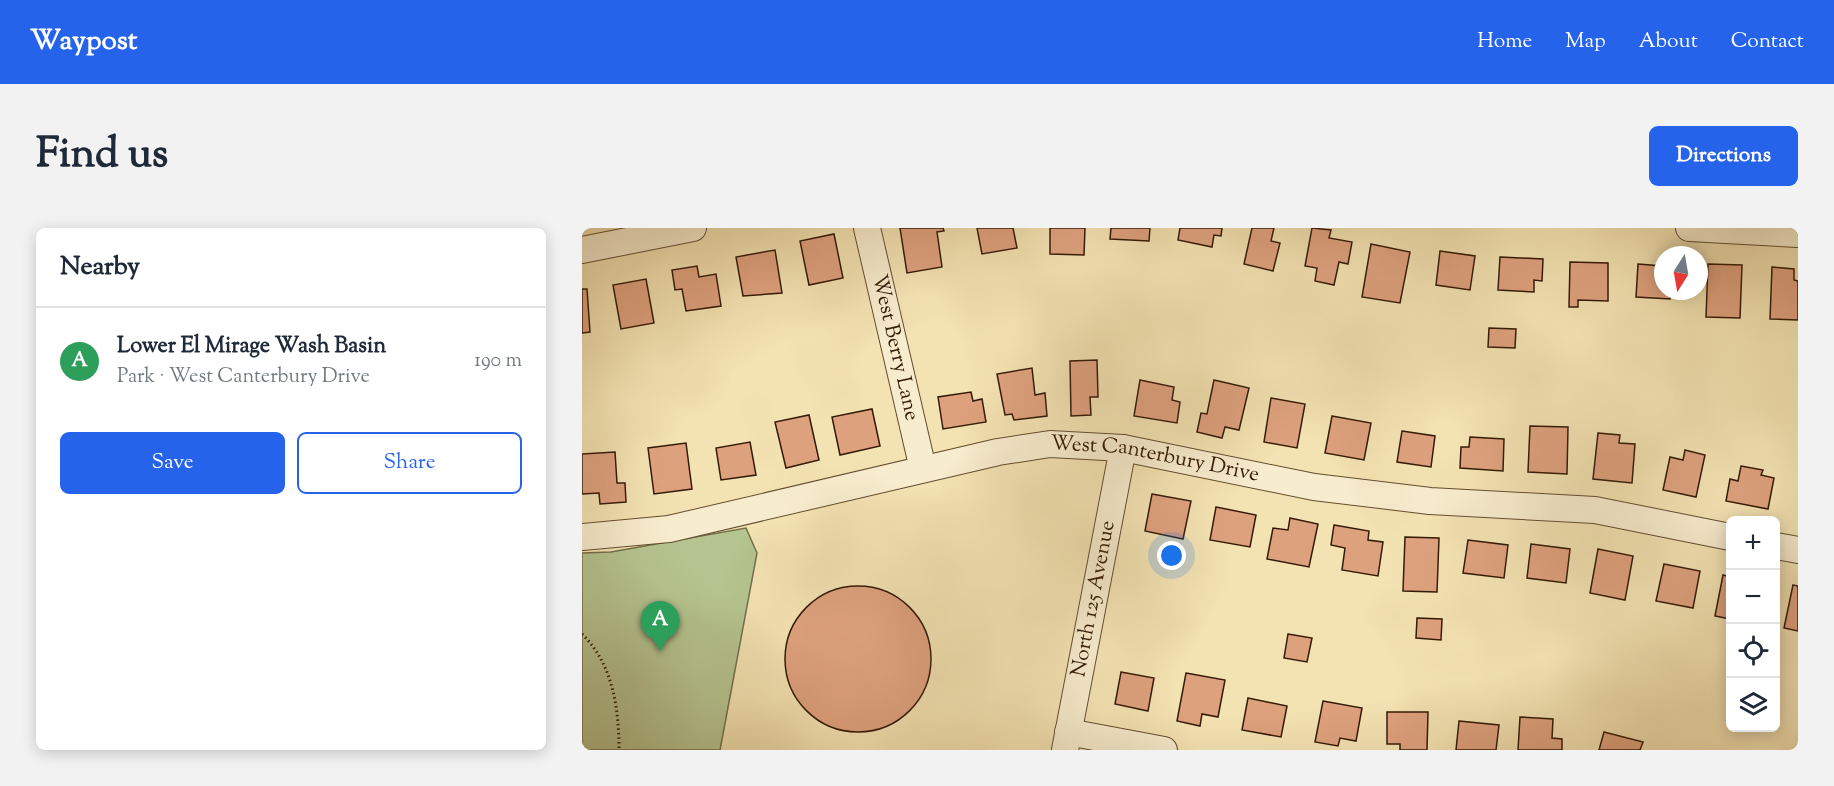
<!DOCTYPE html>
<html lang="en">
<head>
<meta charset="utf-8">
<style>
  :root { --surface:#fff; --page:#f2f2f3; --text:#1f2937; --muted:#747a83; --line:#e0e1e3; --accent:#2563eb }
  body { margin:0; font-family:"Sorts Mill Goudy",serif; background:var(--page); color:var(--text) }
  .controls { position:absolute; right:18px; bottom:18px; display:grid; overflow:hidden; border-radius:9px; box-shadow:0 3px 15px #0003 }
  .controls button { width:54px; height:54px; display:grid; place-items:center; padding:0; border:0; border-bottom:2px solid var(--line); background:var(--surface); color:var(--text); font:30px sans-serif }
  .compass { position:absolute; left:1072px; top:18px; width:54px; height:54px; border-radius:50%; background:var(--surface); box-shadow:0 3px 15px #0003; rotate:191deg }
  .you { position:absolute; left:590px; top:328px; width:21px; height:21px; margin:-15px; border:4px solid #fff; border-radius:50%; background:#1a73e8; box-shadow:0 0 0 9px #1a73e833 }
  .badge { display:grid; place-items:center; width:39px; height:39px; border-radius:50%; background:var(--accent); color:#fff; font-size:20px; font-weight:700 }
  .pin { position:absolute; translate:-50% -50px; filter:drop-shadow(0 2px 3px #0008) }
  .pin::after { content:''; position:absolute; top:32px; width:21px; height:18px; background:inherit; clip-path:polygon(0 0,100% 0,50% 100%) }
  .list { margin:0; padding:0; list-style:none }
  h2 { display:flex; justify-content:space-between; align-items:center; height:78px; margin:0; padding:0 24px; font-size:26px }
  h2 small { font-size:20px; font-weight:400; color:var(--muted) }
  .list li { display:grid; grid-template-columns:39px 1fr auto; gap:18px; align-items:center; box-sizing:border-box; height:108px; padding:0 24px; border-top:2px solid var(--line) }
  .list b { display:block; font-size:22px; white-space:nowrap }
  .list p { margin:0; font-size:20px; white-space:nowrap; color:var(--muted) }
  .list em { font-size:20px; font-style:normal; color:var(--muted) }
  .actions { display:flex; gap:12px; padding:18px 24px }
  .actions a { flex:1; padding:14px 0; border:2px solid var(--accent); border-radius:9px; text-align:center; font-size:21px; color:var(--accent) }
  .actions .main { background:var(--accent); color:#fff }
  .icon { flex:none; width:33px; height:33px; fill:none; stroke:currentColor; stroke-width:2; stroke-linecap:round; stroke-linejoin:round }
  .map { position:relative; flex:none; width:1216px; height:522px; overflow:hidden; border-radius:9px }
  header { display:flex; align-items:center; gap:36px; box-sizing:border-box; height:84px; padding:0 30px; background:var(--accent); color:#fff }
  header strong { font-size:28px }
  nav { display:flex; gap:33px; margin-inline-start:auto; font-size:21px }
  .intro { display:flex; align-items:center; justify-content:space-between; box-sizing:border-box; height:144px; padding:0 36px }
  h1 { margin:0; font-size:42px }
  .button { padding:15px 27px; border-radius:9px; background:var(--accent); color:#fff; font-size:21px; font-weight:700 }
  main { display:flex; gap:36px; padding:0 36px }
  aside { flex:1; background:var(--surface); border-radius:9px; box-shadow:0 3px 15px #0003 }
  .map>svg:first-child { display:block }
</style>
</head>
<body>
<header>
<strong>Waypost</strong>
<nav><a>Home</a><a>Map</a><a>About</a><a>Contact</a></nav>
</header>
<div class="intro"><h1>Find us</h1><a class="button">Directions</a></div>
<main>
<aside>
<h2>Nearby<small></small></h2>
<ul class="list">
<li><span class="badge" style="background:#2e9e5b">A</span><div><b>Lower El Mirage Wash Basin</b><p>Park · West Canterbury Drive</p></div><em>190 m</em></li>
</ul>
<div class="actions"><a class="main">Save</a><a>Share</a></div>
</aside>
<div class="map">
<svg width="1216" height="522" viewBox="0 0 1216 522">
  <rect width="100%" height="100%" fill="#f3e2b2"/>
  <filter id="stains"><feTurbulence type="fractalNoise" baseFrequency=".00333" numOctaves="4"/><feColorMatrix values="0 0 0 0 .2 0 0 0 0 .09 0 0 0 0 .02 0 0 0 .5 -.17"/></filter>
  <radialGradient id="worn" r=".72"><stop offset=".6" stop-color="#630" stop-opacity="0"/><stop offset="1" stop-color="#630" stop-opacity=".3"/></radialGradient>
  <path fill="#b5c490" stroke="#74704a" stroke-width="1.5" d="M164 300 175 325 138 522H0V325L29 324Z"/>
  <g fill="#dea17e" stroke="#341b05" stroke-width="1.5">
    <path d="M318 0H361L362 3 355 4 360 39 325 45Z"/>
    <path d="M395 0H431L435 20 400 26Z"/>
    <path d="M468 0H503L502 27 468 26Z"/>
    <path d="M529 0H568L567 13 528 11Z"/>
    <path d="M598 0H640L639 8 632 7 630 19 596 12Z"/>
    <path d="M670 0H692L689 13 698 15 691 43 662 36Z"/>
    <path d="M730 0 749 2 747 10 770 14 766 36 757 34 752 57 733 53 735 40 723 38Z"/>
    <path d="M252 6 261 50 227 57 218 13Z"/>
    <path d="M789 16 828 24 818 75 780 69Z"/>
    <path d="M193 22 200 65 161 68 154 29Z"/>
    <path d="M858 23 893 28 888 62 854 57Z"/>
    <path d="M918 29 961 31 960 53 952 52V64L916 62Z"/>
    <path d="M988 34 1026 35V73L996 72V79H987Z"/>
    <path d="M1056 36 1081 38V63H1088V71L1054 69Z"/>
    <path d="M1126 36 1160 37 1158 90 1124 89Z"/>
    <path d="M115 38 117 49 134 46 139 78 104 83 100 61 93 62 90 42Z"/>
    <path d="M1190 39 1212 41V52L1216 53V92L1188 91Z"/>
    <path d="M64 51 72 95 39 101 31 57Z"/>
    <path d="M0 61H5L8 104 0 105Z"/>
    <path d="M907 100 934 101 933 120 906 119Z"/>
    <path d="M515 132 516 169H508L509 187 489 188 488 133Z"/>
    <path d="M450 140 453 167 463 165 465 188 432 192 430 186 423 187 415 146Z"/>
    <path d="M558 152 592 159 590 172 598 174 595 195 552 188Z"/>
    <path d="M632 152 667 160 657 202 643 199 640 210 615 204 619 185 625 186Z"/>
    <path d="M389 164 391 173 400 171 404 194 361 201 356 169Z"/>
    <path d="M689 170 723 176 715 220 682 214Z"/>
    <path d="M290 181 298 218 258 227 250 189Z"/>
    <path d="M227 187 237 232 204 240 193 194Z"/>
    <path d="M750 188 789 195 782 232 743 225Z"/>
    <path d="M948 198 986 199 985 246 946 244Z"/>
    <path d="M820 203 853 208 849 239 815 234Z"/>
    <path d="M1016 205 1038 207 1037 215 1053 216 1050 255 1011 251Z"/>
    <path d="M888 209 922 211 921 243 878 240 879 219H887Z"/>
    <path d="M168 214 174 247 139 252 134 220Z"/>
    <path d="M104 215 110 261 72 266 66 220Z"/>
    <path d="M1103 222 1123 227 1114 269 1081 262 1088 229 1101 232Z"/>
    <path d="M33 224 35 255H43L44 274 18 276 17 265 0 266V226Z"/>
    <path d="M1159 238 1181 242 1179 247 1192 250 1186 281 1144 273 1148 251 1156 253Z"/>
    <path d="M570 266 609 273 601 311 563 303Z"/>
    <path d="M634 279 674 287 668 319 628 312Z"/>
    <path d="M708 290 736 296 727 339 685 331 691 300 706 302Z"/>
    <path d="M752 297 787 303 786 312 801 314 796 348 760 342 763 320 749 317Z"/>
    <path d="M823 309 857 310 855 364 821 363Z"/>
    <path d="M886 312 926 317 922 350 881 345Z"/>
    <path d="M949 316 988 321 984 355 945 350Z"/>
    <path d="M1016 321 1051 328 1043 372 1008 365Z"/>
    <path d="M1082 336 1118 343 1111 380 1074 373Z"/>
    <path d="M1141 347 1148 349V391L1133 388Z"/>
    <path d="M1211 357 1216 358V403L1202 400Z"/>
    <circle cx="276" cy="431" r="73"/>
    <path d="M835 390 860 391 859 412 834 410Z"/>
    <path d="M706 406 730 410 725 434 702 430Z"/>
    <path d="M539 444 572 450 566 483 533 476Z"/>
    <path d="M604 445 643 452 636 489 620 486 618 498 595 493Z"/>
    <path d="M666 470 705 478 699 509 660 502Z"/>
    <path d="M741 473 780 480 774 513 758 510 756 518 733 514Z"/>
    <path d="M805 484H846L845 522H818V516H805Z"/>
    <path d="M938 489 971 491 970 510 980 511V522H936Z"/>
    <path d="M877 493 917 497 914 522H874Z"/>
    <path d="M1022 504 1061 514 1058 522H1017Z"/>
  </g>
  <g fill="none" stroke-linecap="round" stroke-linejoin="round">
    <defs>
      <g id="minor">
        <path id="s1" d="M285 0 341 241"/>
        <path d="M1107 0 1216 6"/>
        <path d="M0 22 111 0"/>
        <path id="s2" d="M0 309 87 301 416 224 468 216 541 220 732 259 848 273 1013 282 1148 309"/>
        <path d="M1194 318 1216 322"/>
        <path d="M486 504 582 522"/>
        <path id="s3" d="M483 522 541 220"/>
      </g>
    </defs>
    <use href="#minor" stroke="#644d30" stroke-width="28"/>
    <path stroke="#341b05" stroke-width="3" stroke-dasharray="1.5 3" stroke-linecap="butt" d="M0 406C31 436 37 481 37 522"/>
    <use href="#minor" stroke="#f7eccd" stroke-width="26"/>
  </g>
  <g text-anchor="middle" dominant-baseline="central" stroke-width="4.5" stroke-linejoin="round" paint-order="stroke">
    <g font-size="21" fill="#341b05" stroke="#f7eccd">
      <text stroke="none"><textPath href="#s1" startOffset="123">West Berry Lane</textPath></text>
      <text stroke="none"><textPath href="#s2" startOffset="584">West Canterbury Drive</textPath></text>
      <text stroke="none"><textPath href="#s3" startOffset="154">North 125 Avenue</textPath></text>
    </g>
  </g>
  <rect width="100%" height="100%" filter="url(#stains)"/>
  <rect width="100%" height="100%" fill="url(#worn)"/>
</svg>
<div class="controls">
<button>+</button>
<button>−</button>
<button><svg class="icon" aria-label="locate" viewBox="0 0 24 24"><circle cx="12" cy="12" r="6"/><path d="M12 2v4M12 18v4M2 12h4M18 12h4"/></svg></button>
<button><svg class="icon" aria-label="layers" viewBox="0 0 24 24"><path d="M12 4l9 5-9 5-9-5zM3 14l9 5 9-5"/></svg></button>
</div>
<svg class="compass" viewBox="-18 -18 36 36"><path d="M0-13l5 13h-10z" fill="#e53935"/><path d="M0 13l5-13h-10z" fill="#747a83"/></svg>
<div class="you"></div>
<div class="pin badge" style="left:78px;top:423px;background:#2e9e5b">A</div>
</div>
</main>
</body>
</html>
